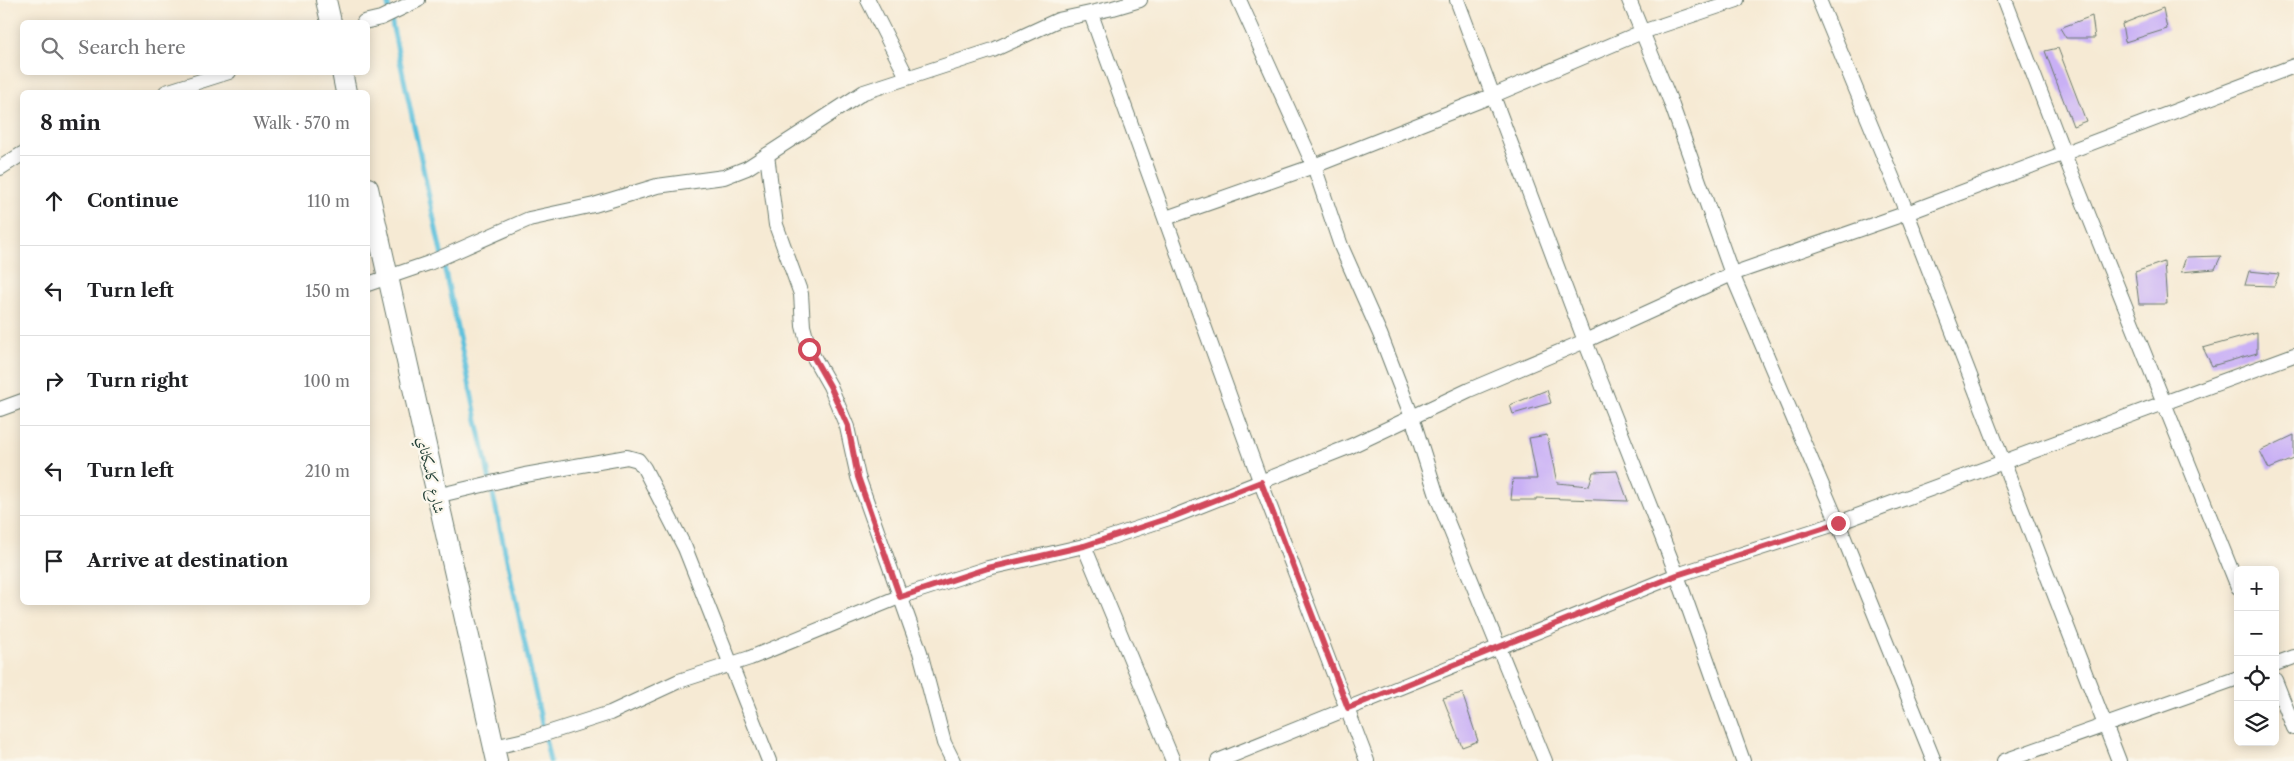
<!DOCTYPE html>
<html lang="en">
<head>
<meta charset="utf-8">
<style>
  :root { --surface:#fff; --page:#f2f2f2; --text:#202124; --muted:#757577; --line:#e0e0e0 }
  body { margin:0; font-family:"Libre Caslon Text",Amiri,serif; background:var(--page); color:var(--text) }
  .controls { position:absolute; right:15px; bottom:15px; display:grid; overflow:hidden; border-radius:8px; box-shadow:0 2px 12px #0003 }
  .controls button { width:45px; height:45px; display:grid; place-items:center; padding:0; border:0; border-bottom:1px solid var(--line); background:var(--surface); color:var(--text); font:25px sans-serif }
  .stop { position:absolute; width:15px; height:15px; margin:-11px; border:4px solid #d1495b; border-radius:50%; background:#fff }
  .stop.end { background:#d1495b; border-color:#fff; box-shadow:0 1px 5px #0008 }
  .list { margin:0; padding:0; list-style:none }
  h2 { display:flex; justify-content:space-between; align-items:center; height:65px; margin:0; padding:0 20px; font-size:21px }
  h2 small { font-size:16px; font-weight:400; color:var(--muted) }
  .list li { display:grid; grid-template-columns:32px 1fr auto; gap:15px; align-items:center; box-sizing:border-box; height:90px; padding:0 20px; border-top:1px solid var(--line) }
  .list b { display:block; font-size:19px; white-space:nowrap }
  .list em { font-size:16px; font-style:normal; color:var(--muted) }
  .icon { flex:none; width:28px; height:28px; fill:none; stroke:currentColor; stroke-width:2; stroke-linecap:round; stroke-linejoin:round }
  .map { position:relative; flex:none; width:2294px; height:761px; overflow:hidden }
  .search { position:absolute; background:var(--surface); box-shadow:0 2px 12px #0003; left:20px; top:20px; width:350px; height:55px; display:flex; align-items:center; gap:12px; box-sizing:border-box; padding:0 18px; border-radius:8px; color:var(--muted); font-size:19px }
  .panel { position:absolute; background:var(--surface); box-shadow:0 2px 12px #0003; left:20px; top:90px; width:350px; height:515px; border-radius:8px }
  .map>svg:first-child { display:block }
</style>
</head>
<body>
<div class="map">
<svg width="2294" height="761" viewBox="0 0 2294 761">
  <rect width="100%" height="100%" fill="#fbf7ec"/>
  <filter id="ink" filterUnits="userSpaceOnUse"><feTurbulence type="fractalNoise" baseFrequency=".02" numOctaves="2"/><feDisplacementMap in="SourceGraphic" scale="10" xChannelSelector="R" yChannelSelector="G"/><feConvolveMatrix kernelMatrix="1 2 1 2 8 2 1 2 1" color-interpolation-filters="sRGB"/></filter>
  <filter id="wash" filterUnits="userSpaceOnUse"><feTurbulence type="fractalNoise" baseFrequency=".0096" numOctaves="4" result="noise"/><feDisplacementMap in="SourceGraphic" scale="20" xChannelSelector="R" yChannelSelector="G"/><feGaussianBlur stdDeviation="1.12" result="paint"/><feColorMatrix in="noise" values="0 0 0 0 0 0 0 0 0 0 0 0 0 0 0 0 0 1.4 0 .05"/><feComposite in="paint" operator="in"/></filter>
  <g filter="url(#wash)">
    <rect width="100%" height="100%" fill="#f6ead4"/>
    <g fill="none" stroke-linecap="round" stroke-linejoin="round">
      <path stroke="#5ec1dc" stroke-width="5" d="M387 0 550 761"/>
    </g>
    <g id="blocks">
      <g fill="#c9b0f5">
        <path d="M2163 8 2167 29 2125 42 2122 24Z"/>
        <path d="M2092 16 2095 38H2066L2060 28Z"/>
        <path d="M2058 48 2086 121 2073 126 2045 51Z"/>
        <path d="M2221 256 2215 269 2181 272 2186 257Z"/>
        <path d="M2164 262 2167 304H2139L2135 272Z"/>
        <path d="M2249 271 2279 274 2274 286 2245 285Z"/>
        <path d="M2257 333V353L2212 366 2203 348Z"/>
        <path d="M1547 390 1551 403 1513 414 1510 405Z"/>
        <path d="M1547 435 1557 483 1589 486 1593 472 1617 471 1628 501 1536 498V500H1511L1513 479H1537L1529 438Z"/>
        <path d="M2294 435V459L2269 469 2260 451Z"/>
        <path d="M1462 693 1478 741 1462 747 1443 698Z"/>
      </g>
    </g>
  </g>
  <g filter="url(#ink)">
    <use href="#blocks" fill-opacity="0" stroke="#6a7a6c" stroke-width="1"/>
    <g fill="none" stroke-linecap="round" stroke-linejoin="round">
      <defs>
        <g id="street">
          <path d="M868 0 907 77"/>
          <path d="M1239 0 1314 166 1341 246 1380 334 1412 417 1438 499 1545 761"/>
          <path d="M1457 0 1585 341 1677 575 1743 761"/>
          <path d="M1629 0 1670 100 1732 274 1838 523 1934 761"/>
          <path d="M1819 0 1907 213 2119 761"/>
          <path d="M2005 0 2064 154 2238 587"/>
          <path d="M1091 14 1261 483 1367 761"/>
          <path d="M364 22 381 18 418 0"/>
          <path d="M166 92 229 72"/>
          <path d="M767 155 776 225 801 294 803 326 809 349 830 386 847 427 858 477 920 652 944 743 953 761"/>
          <path d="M0 168 22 154"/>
          <path d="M1166 218 1314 166 1494 95 1642 32 1737 0"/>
          <path d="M368 284 429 263 529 219 594 205 657 186 724 177 747 168 864 92 993 50 1058 20 1113 8 1140 0"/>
          <path d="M0 409 22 401"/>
          <path d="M436 496 525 475 627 457 638 460 644 468 685 548 769 761"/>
          <path d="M1084 546 1173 761"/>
          <path d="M2275 664 2294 657"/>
          <path d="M2275 680 2294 728"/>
          <path d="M494 747 529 739 610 713 679 681 750 658 899 597 988 568 1084 546 1172 517 1351 446 1469 390 1585 341 1732 274 1907 213 2294 66"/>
          <path d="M1218 761 1677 575 1838 523 2294 355"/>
          <path d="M2004 761 2238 678"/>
        </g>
        <g id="secondary">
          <path d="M326 0 331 22"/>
          <path d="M342 72 346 92"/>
          <path d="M368 188 497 761"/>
        </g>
      </defs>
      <use href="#street" stroke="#6a7a6c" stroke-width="16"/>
      <use href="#secondary" stroke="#6a7a6c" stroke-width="22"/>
      <use href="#street" stroke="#fff" stroke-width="14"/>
      <use href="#secondary" stroke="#fff" stroke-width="20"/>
    </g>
  </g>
  <g fill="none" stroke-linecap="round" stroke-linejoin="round" filter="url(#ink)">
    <path stroke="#d1495b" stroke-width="6" d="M809 349 830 386 848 426 858 477 900 597 988 568 1084 546 1172 517 1261 482 1348 708 1677 575 1838 523"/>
  </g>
  <g text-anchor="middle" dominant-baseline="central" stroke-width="4.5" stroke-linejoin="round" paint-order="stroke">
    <g font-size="15" fill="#1f3d34" stroke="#fbf7ec">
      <text transform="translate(431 475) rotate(77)">شارع كاسكاناي</text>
    </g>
  </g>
</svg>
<div class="controls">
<button>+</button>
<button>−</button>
<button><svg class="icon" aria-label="locate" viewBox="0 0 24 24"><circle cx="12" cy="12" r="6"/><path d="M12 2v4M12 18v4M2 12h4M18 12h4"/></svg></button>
<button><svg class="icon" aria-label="layers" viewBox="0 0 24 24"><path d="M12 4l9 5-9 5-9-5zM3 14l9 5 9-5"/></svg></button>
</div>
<div class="stop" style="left:809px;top:349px"></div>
<div class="stop end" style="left:1838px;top:523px"></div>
<div class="search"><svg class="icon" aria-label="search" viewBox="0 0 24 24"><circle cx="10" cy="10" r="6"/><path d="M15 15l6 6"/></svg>Search here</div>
<section class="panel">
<h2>8 min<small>Walk · 570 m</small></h2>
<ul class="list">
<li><svg class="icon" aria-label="ahead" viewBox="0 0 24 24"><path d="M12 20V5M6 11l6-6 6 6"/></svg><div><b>Continue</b></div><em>110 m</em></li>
<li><svg class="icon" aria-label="left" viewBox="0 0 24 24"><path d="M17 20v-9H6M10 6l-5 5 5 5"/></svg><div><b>Turn left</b></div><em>150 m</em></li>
<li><svg class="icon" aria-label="right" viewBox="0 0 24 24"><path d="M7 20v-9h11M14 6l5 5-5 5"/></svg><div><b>Turn right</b></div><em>100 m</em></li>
<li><svg class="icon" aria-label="left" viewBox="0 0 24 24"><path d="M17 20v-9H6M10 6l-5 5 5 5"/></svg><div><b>Turn left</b></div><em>210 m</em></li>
<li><svg class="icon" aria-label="arrive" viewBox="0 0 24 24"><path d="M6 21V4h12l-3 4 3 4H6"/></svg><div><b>Arrive at destination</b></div></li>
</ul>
</section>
</div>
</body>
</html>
